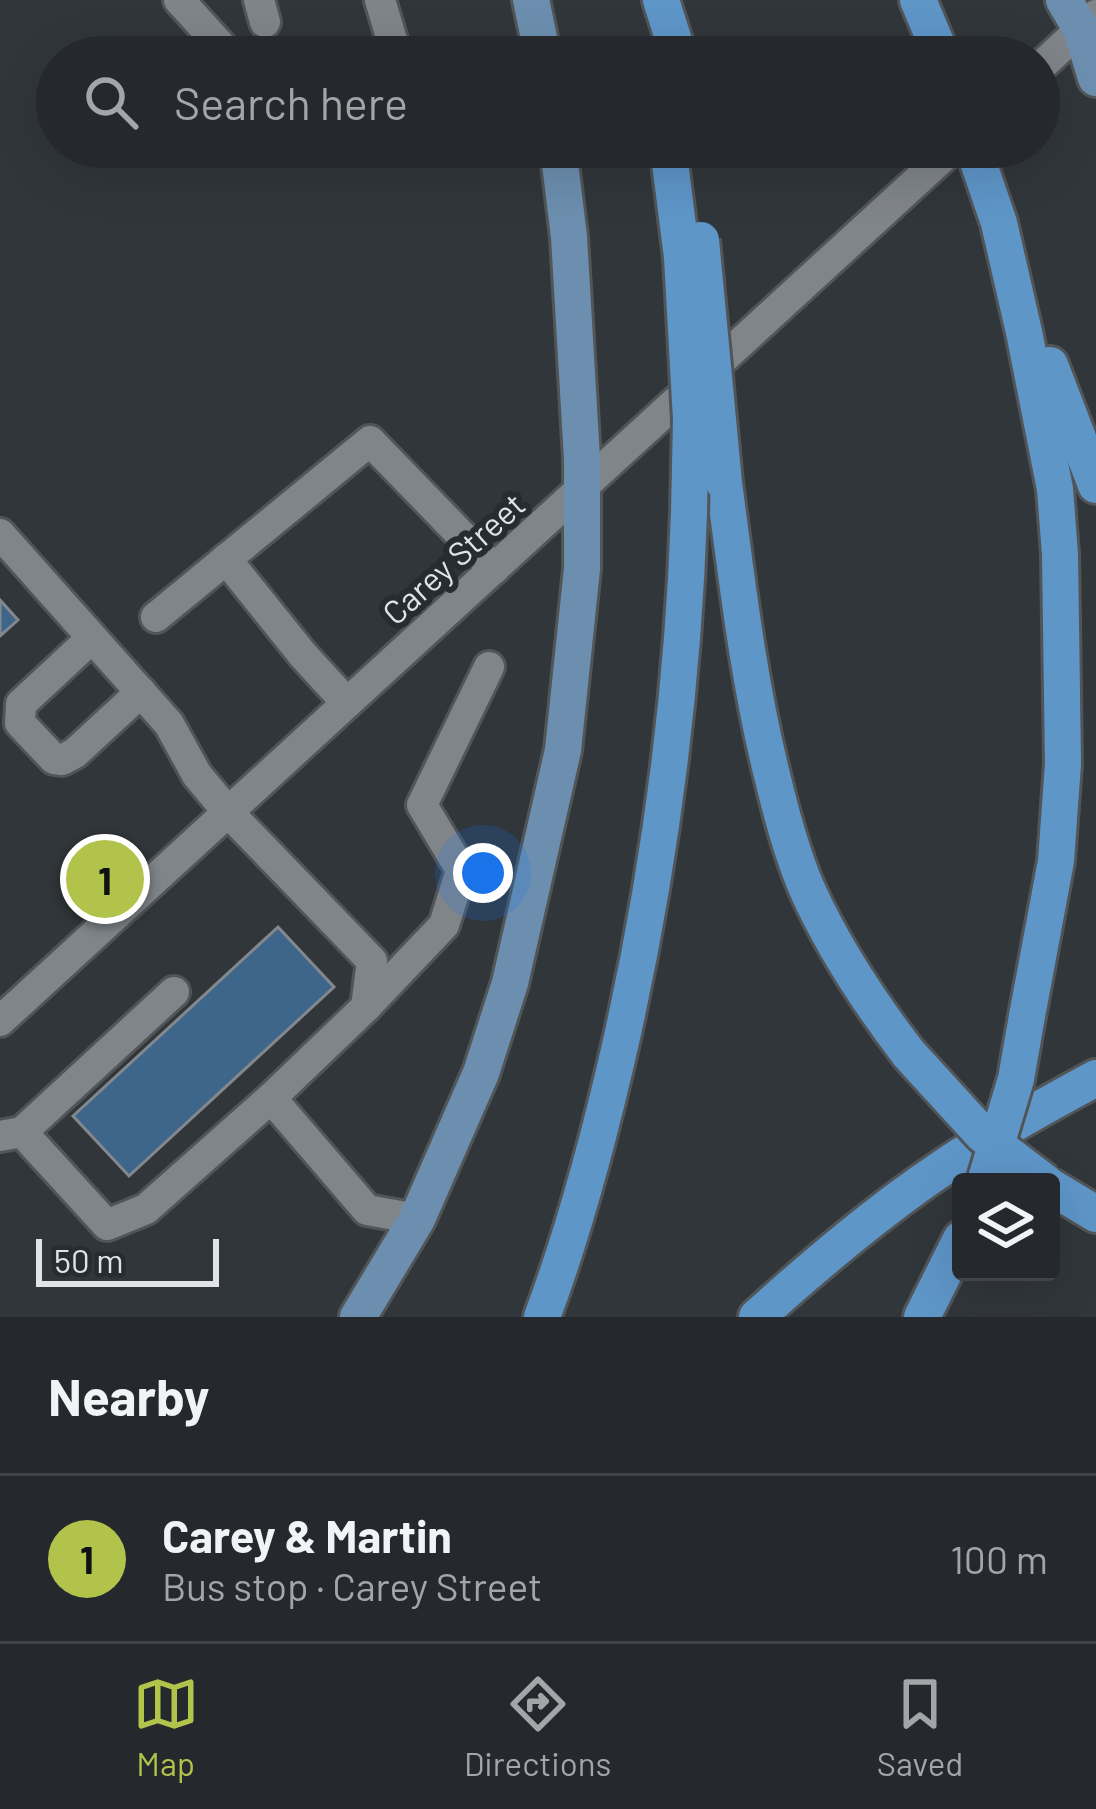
<!DOCTYPE html>
<html lang="en">
<head>
<meta charset="utf-8">
<style>
  :root { --surface:#25282c; --page:#2d3034; --text:#f1f3f6; --muted:#a3a6a9; --line:#424448; --accent:#b2c34c }
  body { margin:0; font-family:Barlow,sans-serif; background:var(--page); color:var(--text) }
  .controls { position:absolute; right:36px; bottom:36px; display:grid; overflow:hidden; border-radius:12px; box-shadow:0 12px 48px #0002 }
  .controls button { width:108px; height:108px; display:grid; place-items:center; padding:0; border:0; border-bottom:3px solid var(--line); background:var(--surface); color:var(--text); font:60px sans-serif }
  .scale { position:absolute; left:36px; bottom:30px; width:183px; box-sizing:border-box; padding-left:12px; border:6px solid #e1e4e7; border-top:0; font-size:33px; line-height:42px; white-space:nowrap; color:#e1e4e7; -webkit-text-stroke:9px #272c30; paint-order:stroke }
  .you { position:absolute; left:483px; top:873px; width:42px; height:42px; margin:-30px; border:9px solid #fff; border-radius:50%; background:#1a73e8; box-shadow:0 0 0 18px #1a73e833 }
  .badge { display:grid; place-items:center; width:78px; height:78px; border-radius:50%; background:var(--accent); color:#111; font-size:39px; font-weight:700 }
  .pin { position:absolute; translate:-50% -50%; border:6px solid #fff; box-shadow:0 3px 12px #0006 }
  .list { margin:0; padding:0; list-style:none }
  h2 { display:flex; justify-content:space-between; align-items:center; height:156px; margin:0; padding:0 48px; font-size:51px }
  h2 small { font-size:39px; font-weight:400; color:var(--muted) }
  .list li { display:grid; grid-template-columns:78px 1fr auto; gap:36px; align-items:center; box-sizing:border-box; height:168px; padding:0 48px; border-top:3px solid var(--line) }
  .list b { display:block; font-size:45px; white-space:nowrap }
  .list p { margin:0; font-size:39px; white-space:nowrap; color:var(--muted) }
  .list em { font-size:39px; font-style:normal; color:var(--muted) }
  .icon { flex:none; width:66px; height:66px; fill:none; stroke:currentColor; stroke-width:2; stroke-linecap:round; stroke-linejoin:round }
  .map { position:relative; flex:none; width:1096px; height:1317px; overflow:hidden }
  .search { position:absolute; background:var(--surface); box-shadow:0 12px 48px #0002; left:36px; right:36px; top:36px; height:132px; display:flex; align-items:center; gap:30px; box-sizing:border-box; padding:0 42px; border-radius:66px; color:var(--muted); font-size:45px }
  .sheet { height:324px; background:var(--surface) }
  nav { display:flex; justify-content:space-around; align-items:center; box-sizing:border-box; height:168px; border-top:3px solid var(--line); background:var(--surface); font-size:33px; color:var(--muted) }
  nav a { display:grid; justify-items:center; gap:6px }
  nav .on { color:var(--accent) }
  .map>svg:first-child { display:block }
</style>
</head>
<body>
<div class="map">
<svg width="1096" height="1317" viewBox="0 0 1096 1317">
  <rect width="100%" height="100%" fill="#31363a"/>
  <g fill="#3e668a" stroke="#82888d" stroke-width="3">
    <path d="M0 600 18 620 0 636Z"/>
    <path d="M278 927 334 987 129 1176 73 1116Z"/>
  </g>
  <g fill="none" stroke-linecap="round" stroke-linejoin="round">
    <defs>
      <g id="minor">
        <path d="M179 0 231 57"/>
        <path d="M259 0 265 22"/>
        <path d="M380 0 397 57"/>
        <path d="M1039 68 1096 15"/>
        <path d="M0 534 169 724 197 775 228 812 372 961 366 1007 271 1098 367 1210 417 1219"/>
        <path d="M226 559 303 655 347 703"/>
        <path d="M156 617 370 441 494 569"/>
        <path d="M92 638 21 704 20 723 54 759 62 760 75 753 141 692"/>
        <path d="M366 1007 444 925 461 870 422 805 489 667"/>
        <path d="M0 1021 954 147"/>
        <path d="M22 1132 174 992"/>
        <path d="M0 1136 22 1132 107 1225 146 1209 271 1098"/>
      </g>
      <g id="major">
        <path d="M531 0 543 57"/>
        <path d="M1064 0 1081 29 1096 78"/>
        <path d="M358 1317 417 1219 481 1073 510 983 563 750 582 569V459L569 237 558 147"/>
      </g>
      <g id="highway">
        <path d="M661 0 679 57"/>
        <path d="M918 0 942 57"/>
        <path d="M668 147 682 257"/>
        <path d="M973 147 999 223 1024 332 1055 489 1060 554 1063 764 1056 861 1027 1016"/>
        <path d="M1050 365 1096 485"/>
        <path d="M724 483C737 580 748 679 772 775 781 813 791 852 807 889 834 949 869 1002 909 1054"/>
        <path d="M1051 1187 1096 1214"/>
        <path d="M542 1317C575 1229 599 1138 620 1046 660 869 683 694 689 513"/>
        <path d="M757 1317C816 1264 878 1211 944 1167 993 1134 1044 1106 1096 1078"/>
        <path d="M922 1317 961 1239"/>
      </g>
    </defs>
    <use href="#minor" stroke="#515558" stroke-width="36"/>
    <use href="#major" stroke="#515558" stroke-width="42"/>
    <use href="#highway" stroke="#515558" stroke-width="42"/>
    <use href="#minor" stroke="#80858a" stroke-width="30"/>
    <use href="#major" stroke="#6c8faf" stroke-width="36"/>
    <use href="#highway" stroke="#5e96c8" stroke-width="36"/>
    <defs>
      <g id="highway-bridge">
        <path d="M701 240 724 483"/>
        <path d="M682 257 691 420 689 513"/>
        <path d="M909 1054 983 1135 1045 1182"/>
        <path d="M985 1182 1016 1079 1027 1016"/>
      </g>
    </defs>
    <use href="#highway-bridge" stroke="#515558" stroke-width="42" stroke-linecap="butt"/>
    <use href="#highway-bridge" stroke="#5e96c8" stroke-width="36"/>
  </g>
  <g text-anchor="middle" dominant-baseline="central" stroke-width="12" stroke-linejoin="round" paint-order="stroke">
    <g font-size="33" fill="#e1e4e7" stroke="#272c30">
      <text transform="translate(453 558) rotate(-42)">Carey Street</text>
    </g>
  </g>
</svg>
<div class="controls">
<button><svg class="icon" aria-label="layers" viewBox="0 0 24 24"><path d="M12 4l9 5-9 5-9-5zM3 14l9 5 9-5"/></svg></button>
</div>
<div class="scale">50 m</div>
<div class="you"></div>
<div class="pin badge" style="left:105px;top:879px">1</div>
<div class="search"><svg class="icon" aria-label="search" viewBox="0 0 24 24"><circle cx="10" cy="10" r="6"/><path d="M15 15l6 6"/></svg>Search here</div>
</div>
<section class="sheet">
<h2>Nearby<small></small></h2>
<ul class="list">
<li><span class="badge">1</span><div><b>Carey &amp; Martin</b><p>Bus stop · Carey Street</p></div><em>100 m</em></li>
</ul>
</section>
<nav>
<a class="on"><svg class="icon" aria-label="map" viewBox="0 0 24 24"><path d="M3 6l6-2 6 2 6-2v14l-6 2-6-2-6 2zM9 4v14M15 6v14"/></svg>Map</a>
<a><svg class="icon" aria-label="directions" viewBox="0 0 24 24"><path d="M12 3l9 9-9 9-9-9zM9 14v-3h6M13 9l2 2-2 2"/></svg>Directions</a>
<a><svg class="icon" aria-label="saved" viewBox="0 0 24 24"><path d="M7 4h10v16l-5-4-5 4z"/></svg>Saved</a>
</nav>
</body>
</html>
